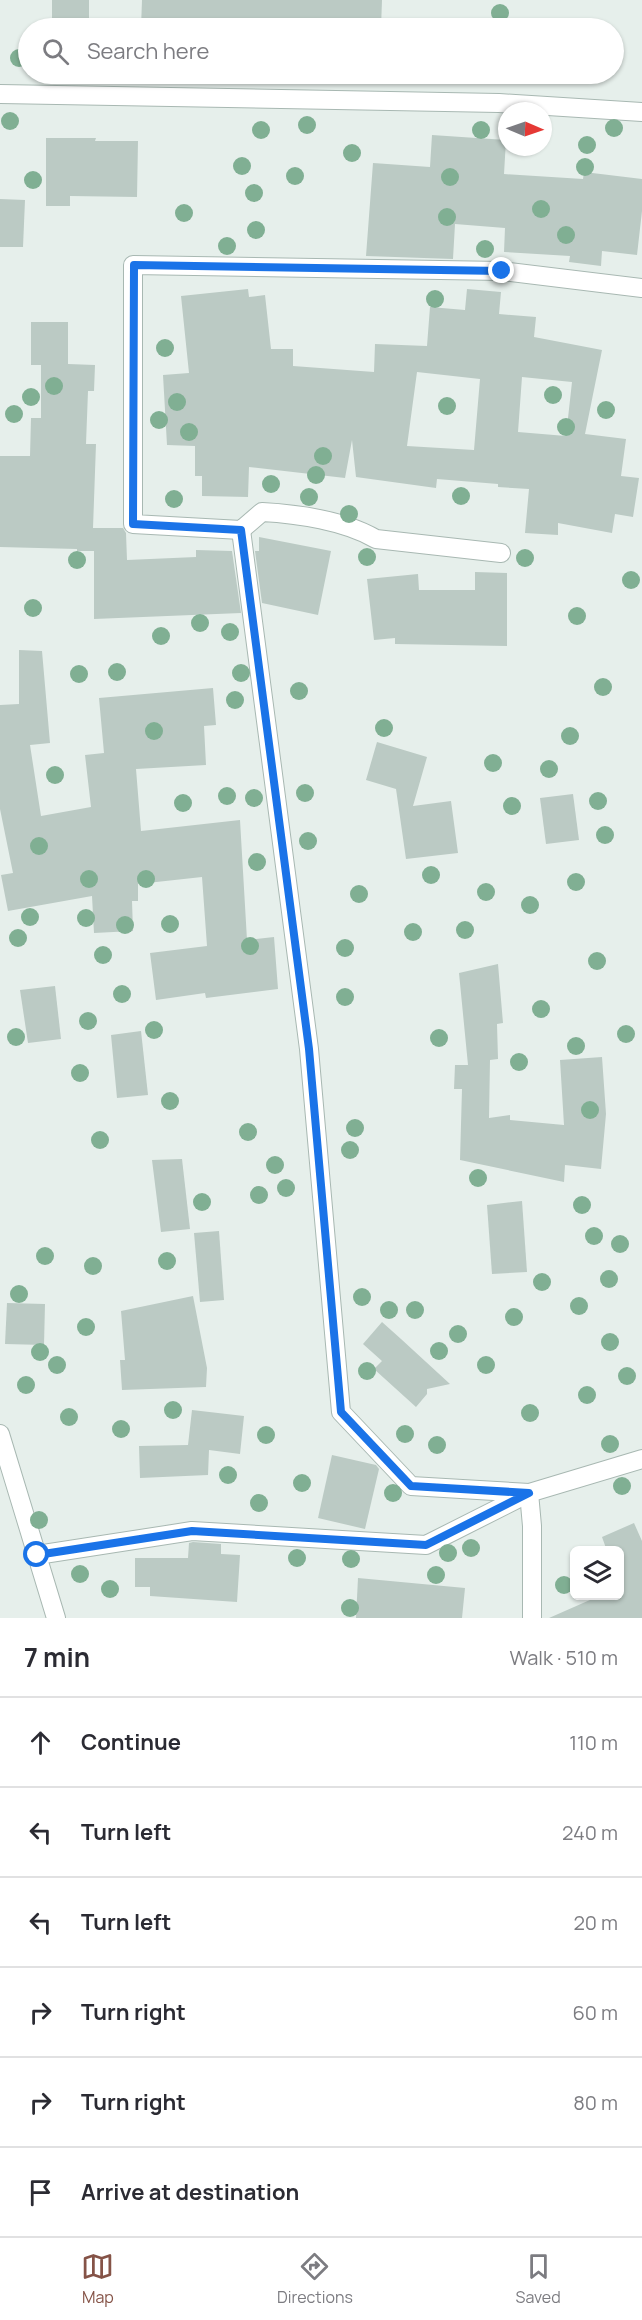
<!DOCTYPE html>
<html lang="en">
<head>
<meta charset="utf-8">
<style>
  :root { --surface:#fff; --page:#f7f7f7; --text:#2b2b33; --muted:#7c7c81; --line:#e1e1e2; --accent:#855347 }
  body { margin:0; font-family:Manrope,sans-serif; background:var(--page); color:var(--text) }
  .controls { position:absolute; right:18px; bottom:18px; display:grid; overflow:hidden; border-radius:9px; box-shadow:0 2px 4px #0004 }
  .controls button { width:54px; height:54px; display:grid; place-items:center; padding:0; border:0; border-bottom:2px solid var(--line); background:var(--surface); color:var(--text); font:30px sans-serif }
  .compass { position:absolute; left:498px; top:102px; width:54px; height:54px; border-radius:50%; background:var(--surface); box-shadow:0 2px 4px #0004; rotate:92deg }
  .stop { position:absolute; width:18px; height:18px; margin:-14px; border:4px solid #1a73e8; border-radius:50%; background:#fff }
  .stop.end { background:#1a73e8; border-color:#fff; box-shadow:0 2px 6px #0008 }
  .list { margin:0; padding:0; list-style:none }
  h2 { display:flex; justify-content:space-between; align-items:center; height:78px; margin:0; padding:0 24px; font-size:26px }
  h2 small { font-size:20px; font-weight:400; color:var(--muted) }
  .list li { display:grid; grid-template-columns:39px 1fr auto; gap:18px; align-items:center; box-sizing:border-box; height:90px; padding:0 24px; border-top:2px solid var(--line) }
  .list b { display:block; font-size:22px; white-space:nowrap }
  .list em { font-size:20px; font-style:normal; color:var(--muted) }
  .icon { flex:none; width:33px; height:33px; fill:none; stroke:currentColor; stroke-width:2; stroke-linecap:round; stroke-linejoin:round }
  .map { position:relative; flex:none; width:642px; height:1618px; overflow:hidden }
  .search { position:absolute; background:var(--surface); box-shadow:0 2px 4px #0004; left:18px; right:18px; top:18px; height:66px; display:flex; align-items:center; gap:15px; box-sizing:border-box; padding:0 21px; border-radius:33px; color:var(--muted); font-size:22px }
  .sheet { height:618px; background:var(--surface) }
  nav { display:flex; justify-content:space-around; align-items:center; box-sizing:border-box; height:84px; border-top:2px solid var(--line); background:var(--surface); font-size:16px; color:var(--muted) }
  nav a { display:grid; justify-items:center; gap:3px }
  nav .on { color:var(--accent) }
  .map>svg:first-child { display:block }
</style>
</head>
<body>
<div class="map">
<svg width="642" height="1618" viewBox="0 0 642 1618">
  <rect width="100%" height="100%" fill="#e6efeb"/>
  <g fill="#bbcac4" fill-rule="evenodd">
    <rect x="52" y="0" width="37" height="28"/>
    <path d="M142 0H382L381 28H141Z"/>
    <path d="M432 135 506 140 504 174 583 179 584 172 642 179V211L637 255 602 251 601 266 569 262 570 256 504 252 505 228 455 224 453 259 366 256 373 163 430 167Z"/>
    <path d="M46 138H96L95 141H138L137 197 70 196V206H46Z"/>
    <path d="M0 199 25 200 23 247H0Z"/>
    <path d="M248 289 249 297 265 295 271 349H293V366L374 372 375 344 427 346 430 307 465 310 467 289 501 292 499 314 536 317 534 337 602 350 585 434 626 439 621 476 639 478 633 517 615 514 612 533 558 523V535L525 533 529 489 498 487V484L437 479 436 488 356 477 352 440 345 478 249 467 248 497 202 496V476H195V446L167 445 163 375 189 373 181 296ZM417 372 480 379 474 450 407 446ZM522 377 572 382 566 436 518 432Z"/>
    <path d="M31 322H68V364L95 365 94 391H88L86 444H96L93 528H123L126 533 127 560 196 557V550L232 551 241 613 94 619V551H77V549L0 547V456H30L31 418H41V365H31Z"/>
    <path d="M259 537 331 551 318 615 262 603 255 551H259Z"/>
    <path d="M475 572 507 573V646L395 644V638L374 640 367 579 418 574 419 590H475Z"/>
    <path d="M19 650 42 651 50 743 30 745 41 816 91 807 85 755 104 753 99 698 213 688 216 725 204 726 206 765 136 769 141 831 240 820 247 940 274 937 278 989 206 998 205 993 156 1000 150 953 207 946 202 877 138 884V901H132L133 931 94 933 92 896 8 911 1 875 13 873 0 809V705L19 704Z"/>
    <path d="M377 742 427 757 413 806 451 801 458 853 406 859 396 789 366 780Z"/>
    <path d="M573 794 579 840 546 844 540 798Z"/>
    <path d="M498 964 503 1023 497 1024 498 1059 490 1060 489 1118 510 1115V1120L564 1125 560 1060 602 1057 606 1114 601 1169 565 1165 564 1182 460 1160 462 1089H454L455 1065H468L459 973Z"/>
    <path d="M55 986 61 1039 28 1043 20 990Z"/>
    <path d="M141 1031 148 1095 117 1098 111 1035Z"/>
    <path d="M182 1159 190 1229 161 1232 152 1160Z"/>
    <path d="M522 1201 527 1272 492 1274 487 1205Z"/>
    <path d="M219 1231 224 1300 200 1302 194 1233Z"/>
    <path d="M193 1296 207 1368 206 1387 122 1390 120 1360H125L121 1311Z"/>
    <path d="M7 1303 45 1304 44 1345 5 1344Z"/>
    <path d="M382 1322 401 1339 450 1384 427 1389V1394L416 1407 374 1369 382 1361 363 1344Z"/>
    <path d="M192 1410 244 1416 240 1454 209 1450 208 1475 140 1478 139 1446 188 1445Z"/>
    <path d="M332 1455 376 1465 379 1469 365 1529 318 1518Z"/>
    <path d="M634 1523 642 1541V1618H549L599 1596H620V1587L622 1585 620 1580V1551H607L602 1537Z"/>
    <path d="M193 1542 221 1544V1554L240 1555 237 1602 150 1596V1587H135V1558H188L189 1543Z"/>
    <path d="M358 1578 465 1588 462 1618H356Z"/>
  </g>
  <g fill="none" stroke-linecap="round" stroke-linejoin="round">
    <defs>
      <g id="street">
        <path d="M0 94 499 103 642 112"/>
        <path d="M241 530 309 1049 341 1412 411 1486 529 1493"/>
        <path d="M501 553 376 539C345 521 298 514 262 512L241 530 133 524V265L502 271 642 288"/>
        <path d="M0 1434 56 1618"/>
        <path d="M37 1555 192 1531 426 1545 527 1494"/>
        <path d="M532 1618V1526L529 1493 642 1459"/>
      </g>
    </defs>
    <use href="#street" stroke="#a8b8b2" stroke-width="20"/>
    <use href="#street" stroke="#fff" stroke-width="18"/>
  </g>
  <g fill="#80af93">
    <circle cx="500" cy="13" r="9"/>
    <circle cx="19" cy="58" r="9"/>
    <circle cx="10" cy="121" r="9"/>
    <circle cx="307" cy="125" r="9"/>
    <circle cx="614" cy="128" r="9"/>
    <circle cx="261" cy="130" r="9"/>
    <circle cx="481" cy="130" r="9"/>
    <circle cx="587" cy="145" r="9"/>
    <circle cx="352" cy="153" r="9"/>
    <circle cx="242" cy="166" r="9"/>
    <circle cx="585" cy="167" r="9"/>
    <circle cx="295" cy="176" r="9"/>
    <circle cx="450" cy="177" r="9"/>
    <circle cx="33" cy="180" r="9"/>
    <circle cx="254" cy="193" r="9"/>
    <circle cx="541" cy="209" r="9"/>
    <circle cx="184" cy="213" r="9"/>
    <circle cx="447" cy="217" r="9"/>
    <circle cx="256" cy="230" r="9"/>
    <circle cx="566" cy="235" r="9"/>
    <circle cx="227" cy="246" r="9"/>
    <circle cx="485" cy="249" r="9"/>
    <circle cx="435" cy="299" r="9"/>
    <circle cx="165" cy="348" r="9"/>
    <circle cx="54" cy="386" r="9"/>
    <circle cx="553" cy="395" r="9"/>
    <circle cx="31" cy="397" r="9"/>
    <circle cx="177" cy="402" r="9"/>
    <circle cx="447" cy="406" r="9"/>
    <circle cx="606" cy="410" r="9"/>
    <circle cx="14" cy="414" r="9"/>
    <circle cx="159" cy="420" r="9"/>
    <circle cx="566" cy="427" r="9"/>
    <circle cx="189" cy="432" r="9"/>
    <circle cx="323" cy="456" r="9"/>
    <circle cx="316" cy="475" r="9"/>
    <circle cx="271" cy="484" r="9"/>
    <circle cx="461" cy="496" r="9"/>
    <circle cx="309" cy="497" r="9"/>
    <circle cx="174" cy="499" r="9"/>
    <circle cx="349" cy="514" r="9"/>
    <circle cx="367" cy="557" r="9"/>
    <circle cx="525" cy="558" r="9"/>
    <circle cx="77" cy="560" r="9"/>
    <circle cx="631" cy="580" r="9"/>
    <circle cx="33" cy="608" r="9"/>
    <circle cx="577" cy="616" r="9"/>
    <circle cx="200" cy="623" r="9"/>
    <circle cx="230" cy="632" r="9"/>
    <circle cx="161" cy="636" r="9"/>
    <circle cx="117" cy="672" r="9"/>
    <circle cx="241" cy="673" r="9"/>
    <circle cx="79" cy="674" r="9"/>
    <circle cx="603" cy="687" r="9"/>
    <circle cx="299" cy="691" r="9"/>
    <circle cx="235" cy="700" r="9"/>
    <circle cx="384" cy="728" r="9"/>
    <circle cx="154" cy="731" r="9"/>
    <circle cx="570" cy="736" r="9"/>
    <circle cx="493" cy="763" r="9"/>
    <circle cx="549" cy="769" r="9"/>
    <circle cx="55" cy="775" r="9"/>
    <circle cx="305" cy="793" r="9"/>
    <circle cx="227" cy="796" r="9"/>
    <circle cx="254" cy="798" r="9"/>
    <circle cx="598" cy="801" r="9"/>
    <circle cx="183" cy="803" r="9"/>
    <circle cx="512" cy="806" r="9"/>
    <circle cx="605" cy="835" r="9"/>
    <circle cx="308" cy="841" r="9"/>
    <circle cx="39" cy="846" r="9"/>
    <circle cx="257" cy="862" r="9"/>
    <circle cx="431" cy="875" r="9"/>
    <circle cx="89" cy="879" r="9"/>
    <circle cx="146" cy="879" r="9"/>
    <circle cx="576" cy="882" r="9"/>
    <circle cx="486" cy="892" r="9"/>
    <circle cx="359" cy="894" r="9"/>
    <circle cx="530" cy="905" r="9"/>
    <circle cx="30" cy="917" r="9"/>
    <circle cx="86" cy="918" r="9"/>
    <circle cx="170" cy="924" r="9"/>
    <circle cx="125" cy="925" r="9"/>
    <circle cx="465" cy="930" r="9"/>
    <circle cx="413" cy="932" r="9"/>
    <circle cx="18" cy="938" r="9"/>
    <circle cx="250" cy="946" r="9"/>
    <circle cx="345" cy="948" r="9"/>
    <circle cx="103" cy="955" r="9"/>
    <circle cx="597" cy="961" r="9"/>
    <circle cx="122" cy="994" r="9"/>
    <circle cx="345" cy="997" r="9"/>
    <circle cx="541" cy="1009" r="9"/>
    <circle cx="88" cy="1021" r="9"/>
    <circle cx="154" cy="1030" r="9"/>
    <circle cx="626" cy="1034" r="9"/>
    <circle cx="16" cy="1037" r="9"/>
    <circle cx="439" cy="1038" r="9"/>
    <circle cx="576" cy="1046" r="9"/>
    <circle cx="519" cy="1062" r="9"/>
    <circle cx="80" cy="1073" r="9"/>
    <circle cx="170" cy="1101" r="9"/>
    <circle cx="590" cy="1110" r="9"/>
    <circle cx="355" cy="1128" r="9"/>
    <circle cx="248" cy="1132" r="9"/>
    <circle cx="100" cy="1140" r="9"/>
    <circle cx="350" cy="1150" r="9"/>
    <circle cx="275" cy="1165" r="9"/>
    <circle cx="478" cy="1178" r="9"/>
    <circle cx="286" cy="1188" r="9"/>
    <circle cx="259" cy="1195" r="9"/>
    <circle cx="202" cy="1202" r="9"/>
    <circle cx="582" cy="1205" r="9"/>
    <circle cx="594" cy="1236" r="9"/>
    <circle cx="620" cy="1244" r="9"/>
    <circle cx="45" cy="1256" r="9"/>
    <circle cx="167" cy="1261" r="9"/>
    <circle cx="93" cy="1266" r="9"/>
    <circle cx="609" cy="1279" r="9"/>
    <circle cx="542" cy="1282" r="9"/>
    <circle cx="19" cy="1294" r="9"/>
    <circle cx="362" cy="1297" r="9"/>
    <circle cx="579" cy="1306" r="9"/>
    <circle cx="389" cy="1310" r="9"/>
    <circle cx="415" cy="1310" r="9"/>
    <circle cx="514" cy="1317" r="9"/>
    <circle cx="86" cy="1327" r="9"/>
    <circle cx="458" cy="1334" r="9"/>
    <circle cx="610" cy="1342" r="9"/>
    <circle cx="439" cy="1351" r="9"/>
    <circle cx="40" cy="1352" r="9"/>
    <circle cx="57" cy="1365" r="9"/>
    <circle cx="486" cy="1365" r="9"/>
    <circle cx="367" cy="1371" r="9"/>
    <circle cx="627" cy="1376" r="9"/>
    <circle cx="26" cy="1385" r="9"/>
    <circle cx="587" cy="1395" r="9"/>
    <circle cx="173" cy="1410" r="9"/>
    <circle cx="530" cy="1413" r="9"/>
    <circle cx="69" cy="1417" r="9"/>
    <circle cx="121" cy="1429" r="9"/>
    <circle cx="405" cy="1434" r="9"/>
    <circle cx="266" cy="1435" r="9"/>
    <circle cx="610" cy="1444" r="9"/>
    <circle cx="437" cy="1445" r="9"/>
    <circle cx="228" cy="1475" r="9"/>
    <circle cx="302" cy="1483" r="9"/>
    <circle cx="622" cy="1486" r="9"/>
    <circle cx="393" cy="1493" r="9"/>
    <circle cx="259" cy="1503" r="9"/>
    <circle cx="39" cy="1520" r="9"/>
    <circle cx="471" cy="1548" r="9"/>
    <circle cx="448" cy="1553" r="9"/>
    <circle cx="297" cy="1558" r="9"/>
    <circle cx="351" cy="1559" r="9"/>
    <circle cx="80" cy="1574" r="9"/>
    <circle cx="436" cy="1575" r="9"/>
    <circle cx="564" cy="1585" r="9"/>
    <circle cx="110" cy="1589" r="9"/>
    <circle cx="350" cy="1608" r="9"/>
  </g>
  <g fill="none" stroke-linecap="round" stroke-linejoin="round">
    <path stroke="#1a73e8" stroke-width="8" d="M37 1555 192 1531 426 1545 529 1493 411 1486 341 1412 309 1049 241 530 133 524 134 265 502 271"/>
  </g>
</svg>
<div class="controls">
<button><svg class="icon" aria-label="layers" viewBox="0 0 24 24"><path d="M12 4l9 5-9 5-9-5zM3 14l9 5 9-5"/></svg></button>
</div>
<svg class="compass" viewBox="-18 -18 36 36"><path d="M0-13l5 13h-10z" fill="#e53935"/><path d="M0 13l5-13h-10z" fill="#7c7c81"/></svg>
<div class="stop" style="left:37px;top:1555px"></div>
<div class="stop end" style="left:502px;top:271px"></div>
<div class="search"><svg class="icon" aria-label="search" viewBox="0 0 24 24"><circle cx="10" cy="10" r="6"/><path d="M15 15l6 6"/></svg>Search here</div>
</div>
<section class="sheet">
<h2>7 min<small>Walk · 510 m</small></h2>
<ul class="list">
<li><svg class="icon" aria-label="ahead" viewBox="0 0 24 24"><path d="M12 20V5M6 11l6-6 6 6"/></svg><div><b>Continue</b></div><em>110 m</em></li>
<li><svg class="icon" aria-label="left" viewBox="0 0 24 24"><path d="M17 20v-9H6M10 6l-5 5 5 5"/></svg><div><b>Turn left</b></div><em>240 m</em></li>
<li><svg class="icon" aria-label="left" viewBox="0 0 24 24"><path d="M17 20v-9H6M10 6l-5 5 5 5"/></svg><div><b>Turn left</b></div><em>20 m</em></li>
<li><svg class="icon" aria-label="right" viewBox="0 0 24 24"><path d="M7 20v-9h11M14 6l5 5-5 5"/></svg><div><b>Turn right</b></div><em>60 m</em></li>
<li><svg class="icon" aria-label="right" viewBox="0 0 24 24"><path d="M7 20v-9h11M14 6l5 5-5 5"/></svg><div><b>Turn right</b></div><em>80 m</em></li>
<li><svg class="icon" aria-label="arrive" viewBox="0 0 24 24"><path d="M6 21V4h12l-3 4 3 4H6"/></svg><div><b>Arrive at destination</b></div></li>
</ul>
</section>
<nav>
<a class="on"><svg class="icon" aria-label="map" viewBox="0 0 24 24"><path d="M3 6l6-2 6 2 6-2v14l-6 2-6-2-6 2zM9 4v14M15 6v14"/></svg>Map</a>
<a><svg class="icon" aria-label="directions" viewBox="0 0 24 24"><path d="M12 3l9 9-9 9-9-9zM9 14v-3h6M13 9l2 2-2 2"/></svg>Directions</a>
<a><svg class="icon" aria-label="saved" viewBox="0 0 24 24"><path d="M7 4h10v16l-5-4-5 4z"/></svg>Saved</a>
</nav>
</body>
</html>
